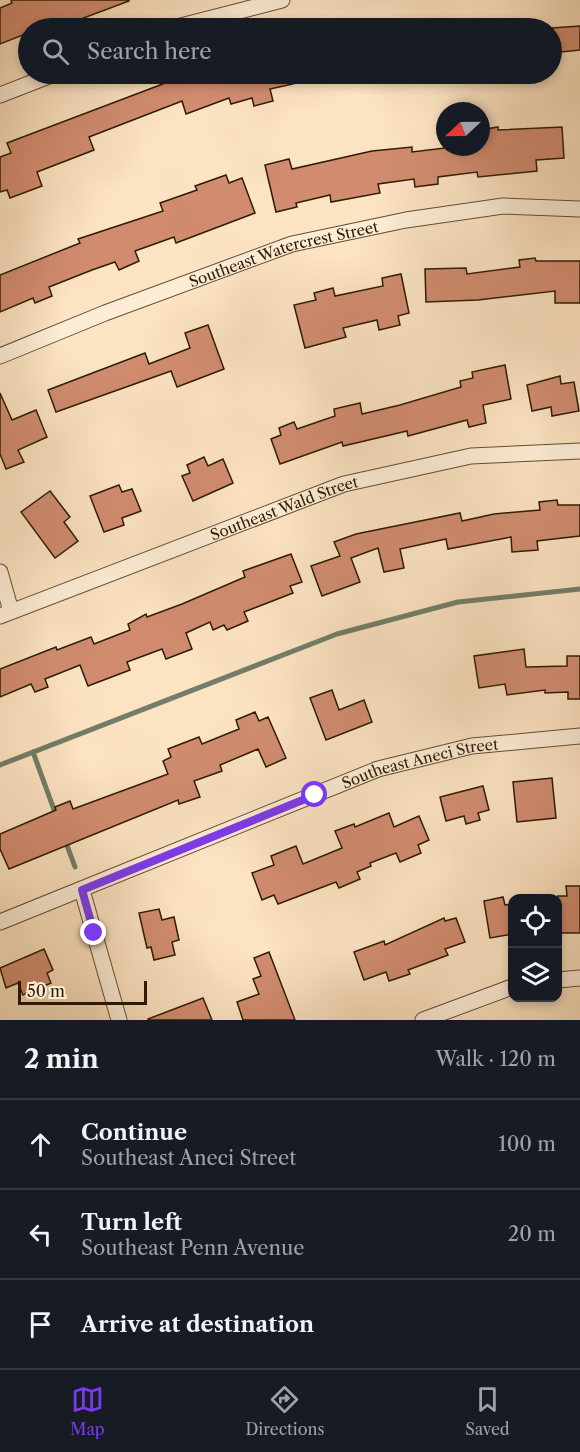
<!DOCTYPE html>
<html lang="en">
<head>
<meta charset="utf-8">
<style>
  :root { --surface:#171b24; --page:#20242c; --text:#f1f3f6; --muted:#9ea1a6; --line:#363941; --accent:#7c3aed }
  body { margin:0; font-family:"Libre Caslon Text",serif; background:var(--page); color:var(--text) }
  .controls { position:absolute; right:18px; bottom:18px; display:grid; overflow:hidden; border-radius:12px; box-shadow:0 3px 9px #0003 }
  .controls button { width:54px; height:54px; display:grid; place-items:center; padding:0; border:0; border-bottom:2px solid var(--line); background:var(--surface); color:var(--text); font:30px sans-serif }
  .compass { position:absolute; left:436px; top:102px; width:54px; height:54px; border-radius:50%; background:var(--surface); box-shadow:0 3px 9px #0003; rotate:248deg }
  .scale { position:absolute; left:18px; bottom:15px; width:129px; box-sizing:border-box; padding-left:6px; border:3px solid #2d1c04; border-top:0; font-size:16px; line-height:21px; white-space:nowrap; color:#2d1c04; -webkit-text-stroke:4px #fdedd7; paint-order:stroke }
  .stop { position:absolute; width:18px; height:18px; margin:-14px; border:4px solid #7c3aed; border-radius:50%; background:#fff }
  .stop.end { background:#7c3aed; border-color:#fff; box-shadow:0 2px 6px #0008 }
  .list { margin:0; padding:0; list-style:none }
  h2 { display:flex; justify-content:space-between; align-items:center; height:78px; margin:0; padding:0 24px; font-size:26px }
  h2 small { font-size:20px; font-weight:400; color:var(--muted) }
  .list li { display:grid; grid-template-columns:39px 1fr auto; gap:18px; align-items:center; box-sizing:border-box; height:90px; padding:0 24px; border-top:2px solid var(--line) }
  .list b { display:block; font-size:22px; white-space:nowrap }
  .list p { margin:0; font-size:20px; white-space:nowrap; color:var(--muted) }
  .list em { font-size:20px; font-style:normal; color:var(--muted) }
  .icon { flex:none; width:33px; height:33px; fill:none; stroke:currentColor; stroke-width:2; stroke-linecap:round; stroke-linejoin:round }
  .map { position:relative; flex:none; width:580px; height:1020px; overflow:hidden }
  .search { position:absolute; background:var(--surface); box-shadow:0 3px 9px #0003; left:18px; right:18px; top:18px; height:66px; display:flex; align-items:center; gap:15px; box-sizing:border-box; padding:0 21px; border-radius:33px; color:var(--muted); font-size:22px }
  .sheet { height:348px; background:var(--surface) }
  nav { display:flex; justify-content:space-around; align-items:center; box-sizing:border-box; height:84px; border-top:2px solid var(--line); background:var(--surface); font-size:16px; color:var(--muted) }
  nav a { display:grid; justify-items:center; gap:3px }
  nav .on { color:var(--accent) }
  .map>svg:first-child { display:block }
</style>
</head>
<body>
<div class="map">
<svg width="580" height="1020" viewBox="0 0 580 1020">
  <rect width="100%" height="100%" fill="#fce3c2"/>
  <filter id="stains"><feTurbulence type="fractalNoise" baseFrequency=".00333" numOctaves="4"/><feColorMatrix values="0 0 0 0 .2 0 0 0 0 .09 0 0 0 0 .02 0 0 0 .5 -.17"/></filter>
  <radialGradient id="worn" r=".72"><stop offset=".6" stop-color="#630" stop-opacity="0"/><stop offset="1" stop-color="#630" stop-opacity=".3"/></radialGradient>
  <g fill="none" stroke-linecap="round" stroke-linejoin="round">
    <g stroke="#727e6a" stroke-width="5">
      <path d="M33 752 57 818"/>
      <path d="M0 765 337 634 458 602 580 589"/>
      <path d="M65 840 75 867"/>
    </g>
  </g>
  <g fill="#d18c70" stroke="#2d1c04" stroke-width="1.5">
    <path d="M11 0H129V1L57 28H28V33L0 44V8L12 3Z"/>
    <path d="M580 26V50L552 53V28Z"/>
    <path d="M189 74H314L315 79 270 89 273 101 254 106 252 98 231 104 229 98 186 114 182 101 89 137 94 150 37 172 42 186 10 198 7 190 0 192V157L11 153 7 143Z"/>
    <path d="M498 127V130L562 127 564 158 536 160 537 171 478 177 477 172 438 177V184L415 187 414 179 378 184 380 193 331 202 330 195 296 203 297 207 276 212 265 165 289 159 292 169 372 151 412 147V152L453 147H481V130Z"/>
    <path d="M226 175 229 183 242 178 255 213 176 243 174 237 135 251 139 261 119 270 115 262 92 270 49 287 52 296 35 303 33 298 0 312V275L80 243 78 239 163 211 160 203 197 190 195 186Z"/>
    <path d="M535 258 536 261H580V303H555V291L478 300 426 302 425 269 466 268 467 274 520 267 519 260Z"/>
    <path d="M401 274 409 313 398 316 400 325 379 330 377 320 343 328 346 337 305 348 294 305 316 300 314 293 333 288 335 296 383 286 382 278Z"/>
    <path d="M208 325 224 369 177 387 171 371 56 412 48 390 145 353 149 364 190 348 185 333Z"/>
    <path d="M505 365 511 399 483 405 486 423 469 427 467 420 408 436 407 431 343 446 342 442 280 464 271 439 281 435 279 428 294 422 297 429 335 416 334 409 360 403 362 414 400 405 461 387 460 381 473 378 472 372Z"/>
    <path d="M560 376 561 384 574 382 579 411 552 416 551 407 532 411 527 385Z"/>
    <path d="M0 393 12 420 36 410 47 437 18 450 24 462 6 469 0 454Z"/>
    <path d="M204 457 208 466 223 459 233 483 193 501 182 476 190 473 187 465Z"/>
    <path d="M119 485 122 492 132 489 141 511 122 518 124 525 104 532 90 496Z"/>
    <path d="M50 491 70 517 64 522 78 541 55 558 21 512Z"/>
    <path d="M557 500 558 505H580V536L537 541 538 550 512 552 511 537 448 549 446 539 400 549 404 568 384 572 378 548 351 558 360 582 322 596 311 566 340 556 334 542 356 534 460 513 462 521 494 514 540 510 539 502Z"/>
    <path d="M291 554 302 582 290 586 293 593 244 612 248 621 227 630 224 625 213 630 210 622 186 633 192 649 166 659 162 649 127 662 130 670 88 686 80 665 45 679 48 687 35 692 31 684 0 697V669L56 647 57 650 91 637 94 644 130 630 128 624 146 614 147 617 182 604 245 577 243 571Z"/>
    <path d="M524 649 526 667 567 666V656H580V699H568V692L545 693V690L507 695 505 684 479 688 474 656Z"/>
    <path d="M332 690 339 710 364 700 372 722 326 740 310 698Z"/>
    <path d="M255 712 259 721 268 717 286 758 266 767 258 749 220 765 222 771 194 781 200 797 179 804 178 800 9 869 0 849V834L56 810 55 807 70 801 73 809 168 774 163 761 171 757 168 749 199 737 202 744 239 729 236 720Z"/>
    <path d="M552 778 556 818 517 822 513 782Z"/>
    <path d="M483 786 489 810 478 813 480 820 466 824 464 816 446 821 440 797Z"/>
    <path d="M389 813 394 827 419 816 429 840 418 845 421 853 400 862 396 853 370 863 371 866 357 872 360 879 339 888 336 882 278 904 274 895 262 900 252 873 274 865 271 856 296 846 303 864 342 848 335 831 354 824 355 827Z"/>
    <path d="M566 886H580V933H558V896H567Z"/>
    <path d="M503 897 505 905 513 904V934L490 938 484 901Z"/>
    <path d="M159 909 162 920 174 917 179 940 172 942 175 955 154 960 151 947 147 948 139 913Z"/>
    <path d="M444 918 445 921 456 918 465 942 445 949 448 955 408 970 410 974 389 981 386 972 364 980 354 952 384 941 385 945Z"/>
    <path d="M44 949 53 970 47 973 51 983 23 995 18 983 6 988 0 968Z"/>
    <path d="M269 952 295 1020H243L237 1002 259 994 253 979 261 976 254 958Z"/>
    <path d="M203 998 212 1020H148V1019Z"/>
  </g>
  <g fill="none" stroke-linecap="round" stroke-linejoin="round">
    <defs>
      <g id="minor">
        <path d="M173 28 282 0"/>
        <path d="M0 95 54 74"/>
        <path id="s1" d="M0 356 105 313 292 244 406 220 503 206 580 209"/>
        <path d="M0 572 11 611"/>
        <path id="s2" d="M0 616 344 484 471 456 580 451"/>
        <path d="M82 890 119 1020"/>
        <path id="s3" d="M0 922 378 769 472 746 580 736"/>
        <path d="M558 980 580 978"/>
        <path d="M423 1020 512 987"/>
      </g>
    </defs>
    <use href="#minor" stroke="#614e34" stroke-width="17"/>
    <use href="#minor" stroke="#fdedd7" stroke-width="15"/>
  </g>
  <g fill="none" stroke-linecap="round" stroke-linejoin="round">
    <path stroke="#7c3aed" stroke-width="8" d="M94 933 82 890 315 795"/>
  </g>
  <g text-anchor="middle" dominant-baseline="central" stroke-width="4.5" stroke-linejoin="round" paint-order="stroke">
    <g font-size="15" fill="#2d1c04" stroke="#fdedd7">
      <text stroke="none"><textPath href="#s1" startOffset="302">Southeast Watercrest Street</textPath></text>
      <text stroke="none"><textPath href="#s2" startOffset="304">Southeast Wald Street</textPath></text>
      <text stroke="none"><textPath href="#s3" startOffset="450">Southeast Aneci Street</textPath></text>
    </g>
  </g>
  <rect width="100%" height="100%" filter="url(#stains)"/>
  <rect width="100%" height="100%" fill="url(#worn)"/>
</svg>
<div class="controls">
<button><svg class="icon" aria-label="locate" viewBox="0 0 24 24"><circle cx="12" cy="12" r="6"/><path d="M12 2v4M12 18v4M2 12h4M18 12h4"/></svg></button>
<button><svg class="icon" aria-label="layers" viewBox="0 0 24 24"><path d="M12 4l9 5-9 5-9-5zM3 14l9 5 9-5"/></svg></button>
</div>
<svg class="compass" viewBox="-18 -18 36 36"><path d="M0-13l5 13h-10z" fill="#e53935"/><path d="M0 13l5-13h-10z" fill="#9ea1a6"/></svg>
<div class="scale">50 m</div>
<div class="stop" style="left:315px;top:795px"></div>
<div class="stop end" style="left:94px;top:933px"></div>
<div class="search"><svg class="icon" aria-label="search" viewBox="0 0 24 24"><circle cx="10" cy="10" r="6"/><path d="M15 15l6 6"/></svg>Search here</div>
</div>
<section class="sheet">
<h2>2 min<small>Walk · 120 m</small></h2>
<ul class="list">
<li><svg class="icon" aria-label="ahead" viewBox="0 0 24 24"><path d="M12 20V5M6 11l6-6 6 6"/></svg><div><b>Continue</b><p>Southeast Aneci Street</p></div><em>100 m</em></li>
<li><svg class="icon" aria-label="left" viewBox="0 0 24 24"><path d="M17 20v-9H6M10 6l-5 5 5 5"/></svg><div><b>Turn left</b><p>Southeast Penn Avenue</p></div><em>20 m</em></li>
<li><svg class="icon" aria-label="arrive" viewBox="0 0 24 24"><path d="M6 21V4h12l-3 4 3 4H6"/></svg><div><b>Arrive at destination</b></div></li>
</ul>
</section>
<nav>
<a class="on"><svg class="icon" aria-label="map" viewBox="0 0 24 24"><path d="M3 6l6-2 6 2 6-2v14l-6 2-6-2-6 2zM9 4v14M15 6v14"/></svg>Map</a>
<a><svg class="icon" aria-label="directions" viewBox="0 0 24 24"><path d="M12 3l9 9-9 9-9-9zM9 14v-3h6M13 9l2 2-2 2"/></svg>Directions</a>
<a><svg class="icon" aria-label="saved" viewBox="0 0 24 24"><path d="M7 4h10v16l-5-4-5 4z"/></svg>Saved</a>
</nav>
</body>
</html>
